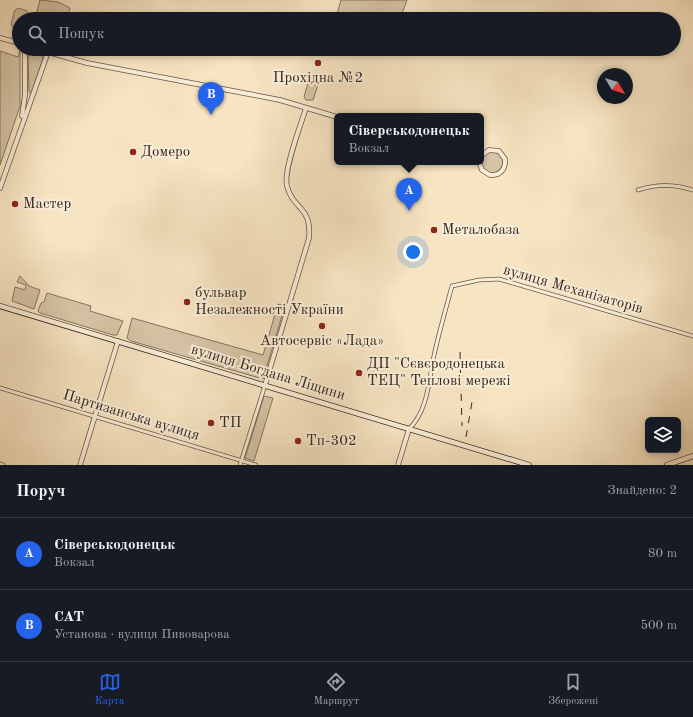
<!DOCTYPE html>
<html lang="uk">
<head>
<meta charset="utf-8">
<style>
  :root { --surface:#171b24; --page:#242831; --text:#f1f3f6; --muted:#9ea1a6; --line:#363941; --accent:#2563eb }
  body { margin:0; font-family:"Old Standard TT",serif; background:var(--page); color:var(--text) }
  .controls { position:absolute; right:12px; bottom:12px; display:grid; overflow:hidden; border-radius:6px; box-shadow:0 2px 6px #0003 }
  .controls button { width:36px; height:36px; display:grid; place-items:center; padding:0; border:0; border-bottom:1px solid var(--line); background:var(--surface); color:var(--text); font:20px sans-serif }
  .compass { position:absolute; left:597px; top:68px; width:36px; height:36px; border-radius:50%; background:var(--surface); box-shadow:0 2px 6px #0003; rotate:128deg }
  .you { position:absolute; left:413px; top:252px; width:14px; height:14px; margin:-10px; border:3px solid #fff; border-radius:50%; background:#1a73e8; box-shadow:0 0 0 6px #1a73e833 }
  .badge { display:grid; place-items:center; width:26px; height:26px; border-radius:50%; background:var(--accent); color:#fff; font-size:13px; font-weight:700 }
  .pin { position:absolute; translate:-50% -33px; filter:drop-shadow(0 1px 2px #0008) }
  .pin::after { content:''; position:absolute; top:21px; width:14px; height:12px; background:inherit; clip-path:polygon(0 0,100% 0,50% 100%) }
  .popup { position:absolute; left:334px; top:113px; width:150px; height:52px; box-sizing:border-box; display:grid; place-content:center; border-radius:6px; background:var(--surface); filter:drop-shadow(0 1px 3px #0005); font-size:13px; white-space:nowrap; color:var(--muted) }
  .popup b { font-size:15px; color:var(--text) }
  .popup::after { content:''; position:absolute; left:50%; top:100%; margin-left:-8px; border:8px solid transparent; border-top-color:var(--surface) }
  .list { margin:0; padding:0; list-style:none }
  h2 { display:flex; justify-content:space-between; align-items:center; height:52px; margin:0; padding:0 16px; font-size:17px }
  h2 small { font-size:13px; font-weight:400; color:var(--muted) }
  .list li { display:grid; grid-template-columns:26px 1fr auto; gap:12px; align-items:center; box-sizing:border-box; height:72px; padding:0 16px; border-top:1px solid var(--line) }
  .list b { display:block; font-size:15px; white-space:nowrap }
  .list p { margin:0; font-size:13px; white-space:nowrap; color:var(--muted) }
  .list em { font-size:13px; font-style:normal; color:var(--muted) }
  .icon { flex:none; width:22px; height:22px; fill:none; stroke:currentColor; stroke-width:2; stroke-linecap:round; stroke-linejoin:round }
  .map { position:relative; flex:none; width:693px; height:465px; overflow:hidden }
  .search { position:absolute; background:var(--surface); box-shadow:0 2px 6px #0003; left:12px; right:12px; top:12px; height:44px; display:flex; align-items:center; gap:10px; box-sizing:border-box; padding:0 14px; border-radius:22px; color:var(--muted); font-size:15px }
  .sheet { height:196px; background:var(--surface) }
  nav { display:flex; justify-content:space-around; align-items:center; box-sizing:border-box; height:56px; border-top:1px solid var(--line); background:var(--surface); font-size:11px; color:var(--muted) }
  nav a { display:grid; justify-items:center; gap:2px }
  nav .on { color:var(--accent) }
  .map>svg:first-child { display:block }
</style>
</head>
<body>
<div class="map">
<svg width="693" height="465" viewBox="0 0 693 465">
  <rect width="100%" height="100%" fill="#f7e4c2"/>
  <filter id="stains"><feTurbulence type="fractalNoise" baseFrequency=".005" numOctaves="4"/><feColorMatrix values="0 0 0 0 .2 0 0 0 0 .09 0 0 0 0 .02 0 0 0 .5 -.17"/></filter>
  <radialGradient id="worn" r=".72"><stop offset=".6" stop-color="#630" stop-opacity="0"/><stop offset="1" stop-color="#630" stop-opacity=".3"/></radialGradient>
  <g fill="#d6c4a6" stroke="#847562">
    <path d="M40 0 58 2 70 8 67 19H35Z"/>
    <path d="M341 0H407L400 19H339V14H337Z"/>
    <path d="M19 8 27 11 29 14 27 19H19V29L13 28 11 24 15 10Z"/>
    <path d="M0 51 18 57 20 51V106L0 165Z"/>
    <path d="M34 51 41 54 43 59 31 94 29 92 28 56Z"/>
    <path d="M313 76 318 77 319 82 313 100H306L304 97 309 79Z"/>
    <circle cx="492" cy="162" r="11"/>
    <path d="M20 276 29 286 40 290 34 309 12 301 15 287 25 290 26 285 17 282Z"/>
    <path d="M47 293 91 306 90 311 123 321 117 335H113L40 313 38 311 41 303 44 302Z"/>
    <path d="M278 304 285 306 263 379 131 341 127 338 132 318 263 355Z"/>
    <path d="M264 396 273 398 254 461 245 458Z"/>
  </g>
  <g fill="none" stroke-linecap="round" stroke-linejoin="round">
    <defs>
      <g id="minor">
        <path d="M638 190C657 184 673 184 693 190"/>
        <path d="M0 388 256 465"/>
        <path d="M409 429C429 410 429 376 435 351 440 329 446 308 452 286L479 280 499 279 693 336"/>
        <path d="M0 464 3 465"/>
        <path d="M240 465 265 385"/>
      </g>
      <g id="tertiary">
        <path d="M0 38 19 43"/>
        <path d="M37 49 87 63 280 100 337 117"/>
        <path d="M22 116 25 95V49"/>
        <path d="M479 162 482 170 490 175C500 176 506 169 505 159L499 151 489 150 482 155"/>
        <path d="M0 188 48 52"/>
        <path d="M265 385 309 238C312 206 293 210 287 186 283 171 301 124 306 108"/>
        <path d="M80 465 118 341"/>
        <path d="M398 465 409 429"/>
      </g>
      <g id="secondary">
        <path d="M0 306 529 465"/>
        <path d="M667 465 693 456"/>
      </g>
    </defs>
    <use href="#minor" stroke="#645647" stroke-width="4.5"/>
    <use href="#tertiary" stroke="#645647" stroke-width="5.5"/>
    <use href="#secondary" stroke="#33261e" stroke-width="6"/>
    <use href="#minor" stroke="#faedd7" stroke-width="3"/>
    <use href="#tertiary" stroke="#faedd7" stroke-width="4"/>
    <use href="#secondary" stroke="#faedd7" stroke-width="4.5"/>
    <g stroke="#33261e" stroke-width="1" stroke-dasharray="7 7" stroke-linecap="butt">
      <path d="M460 352 462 426"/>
      <path d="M466 437 472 402"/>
    </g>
  </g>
  <g fill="#8f2418" stroke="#faedd7" stroke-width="1.5">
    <circle cx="318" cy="63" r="4"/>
    <circle cx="133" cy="152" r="4"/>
    <circle cx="15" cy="204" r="4"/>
    <circle cx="434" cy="230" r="4"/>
    <circle cx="187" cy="302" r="4"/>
    <circle cx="322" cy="326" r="4"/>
    <circle cx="359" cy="373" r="4"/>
    <circle cx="211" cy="423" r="4"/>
    <circle cx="298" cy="441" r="4"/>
  </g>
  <g text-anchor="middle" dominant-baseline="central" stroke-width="4" stroke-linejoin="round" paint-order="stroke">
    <g font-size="15" fill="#33261e" stroke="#faedd7" text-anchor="start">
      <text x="318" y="78" text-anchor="middle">Прохідна №2</text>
      <text x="141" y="152">Домеро</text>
      <text x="23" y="204">Мастер</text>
      <text x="442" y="230">Металобаза</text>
      <text x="195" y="293">бульвар<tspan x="195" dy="17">Незалежності України</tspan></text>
      <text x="322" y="341" text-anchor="middle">Автосервіс «Лада»</text>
      <text x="367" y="364">ДП "Сєвєродонецька<tspan x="367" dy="17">ТЕЦ" Теплові мережі</tspan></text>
      <text x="219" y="423">ТП</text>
      <text x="306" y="441">Тп-302</text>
    </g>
    <g font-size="15" fill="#33261e" stroke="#faedd7">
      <text transform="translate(573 290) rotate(16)">вулиця Механізаторів</text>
      <text transform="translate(268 373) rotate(17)">вулиця Богдана Ліщини</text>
      <text transform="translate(131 416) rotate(17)">Партизанська вулиця</text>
    </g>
  </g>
  <rect width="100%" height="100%" filter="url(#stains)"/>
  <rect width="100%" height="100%" fill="url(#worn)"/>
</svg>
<div class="controls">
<button><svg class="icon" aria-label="layers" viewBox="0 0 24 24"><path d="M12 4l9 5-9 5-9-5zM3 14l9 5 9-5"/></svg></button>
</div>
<svg class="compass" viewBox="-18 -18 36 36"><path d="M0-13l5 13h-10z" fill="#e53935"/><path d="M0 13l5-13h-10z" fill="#9ea1a6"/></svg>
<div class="you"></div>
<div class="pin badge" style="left:409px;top:211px">A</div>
<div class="popup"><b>Сіверськодонецьк</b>Вокзал</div>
<div class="pin badge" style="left:211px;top:115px">B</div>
<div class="search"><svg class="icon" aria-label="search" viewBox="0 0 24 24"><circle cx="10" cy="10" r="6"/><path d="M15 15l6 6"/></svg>Пошук</div>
</div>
<section class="sheet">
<h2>Поруч<small>Знайдено: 2</small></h2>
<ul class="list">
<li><span class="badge">A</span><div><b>Сіверськодонецьк</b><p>Вокзал</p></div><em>80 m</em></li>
<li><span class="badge">B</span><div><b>CAT</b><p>Установа · вулиця Пивоварова</p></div><em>500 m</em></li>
</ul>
</section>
<nav>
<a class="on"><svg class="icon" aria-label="map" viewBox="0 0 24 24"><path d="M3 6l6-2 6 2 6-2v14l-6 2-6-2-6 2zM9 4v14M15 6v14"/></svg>Карта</a>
<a><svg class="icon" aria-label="directions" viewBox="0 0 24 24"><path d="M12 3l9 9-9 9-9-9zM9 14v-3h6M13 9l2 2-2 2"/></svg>Маршрут</a>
<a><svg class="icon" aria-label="saved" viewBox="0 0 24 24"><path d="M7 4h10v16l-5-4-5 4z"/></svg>Збережені</a>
</nav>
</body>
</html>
